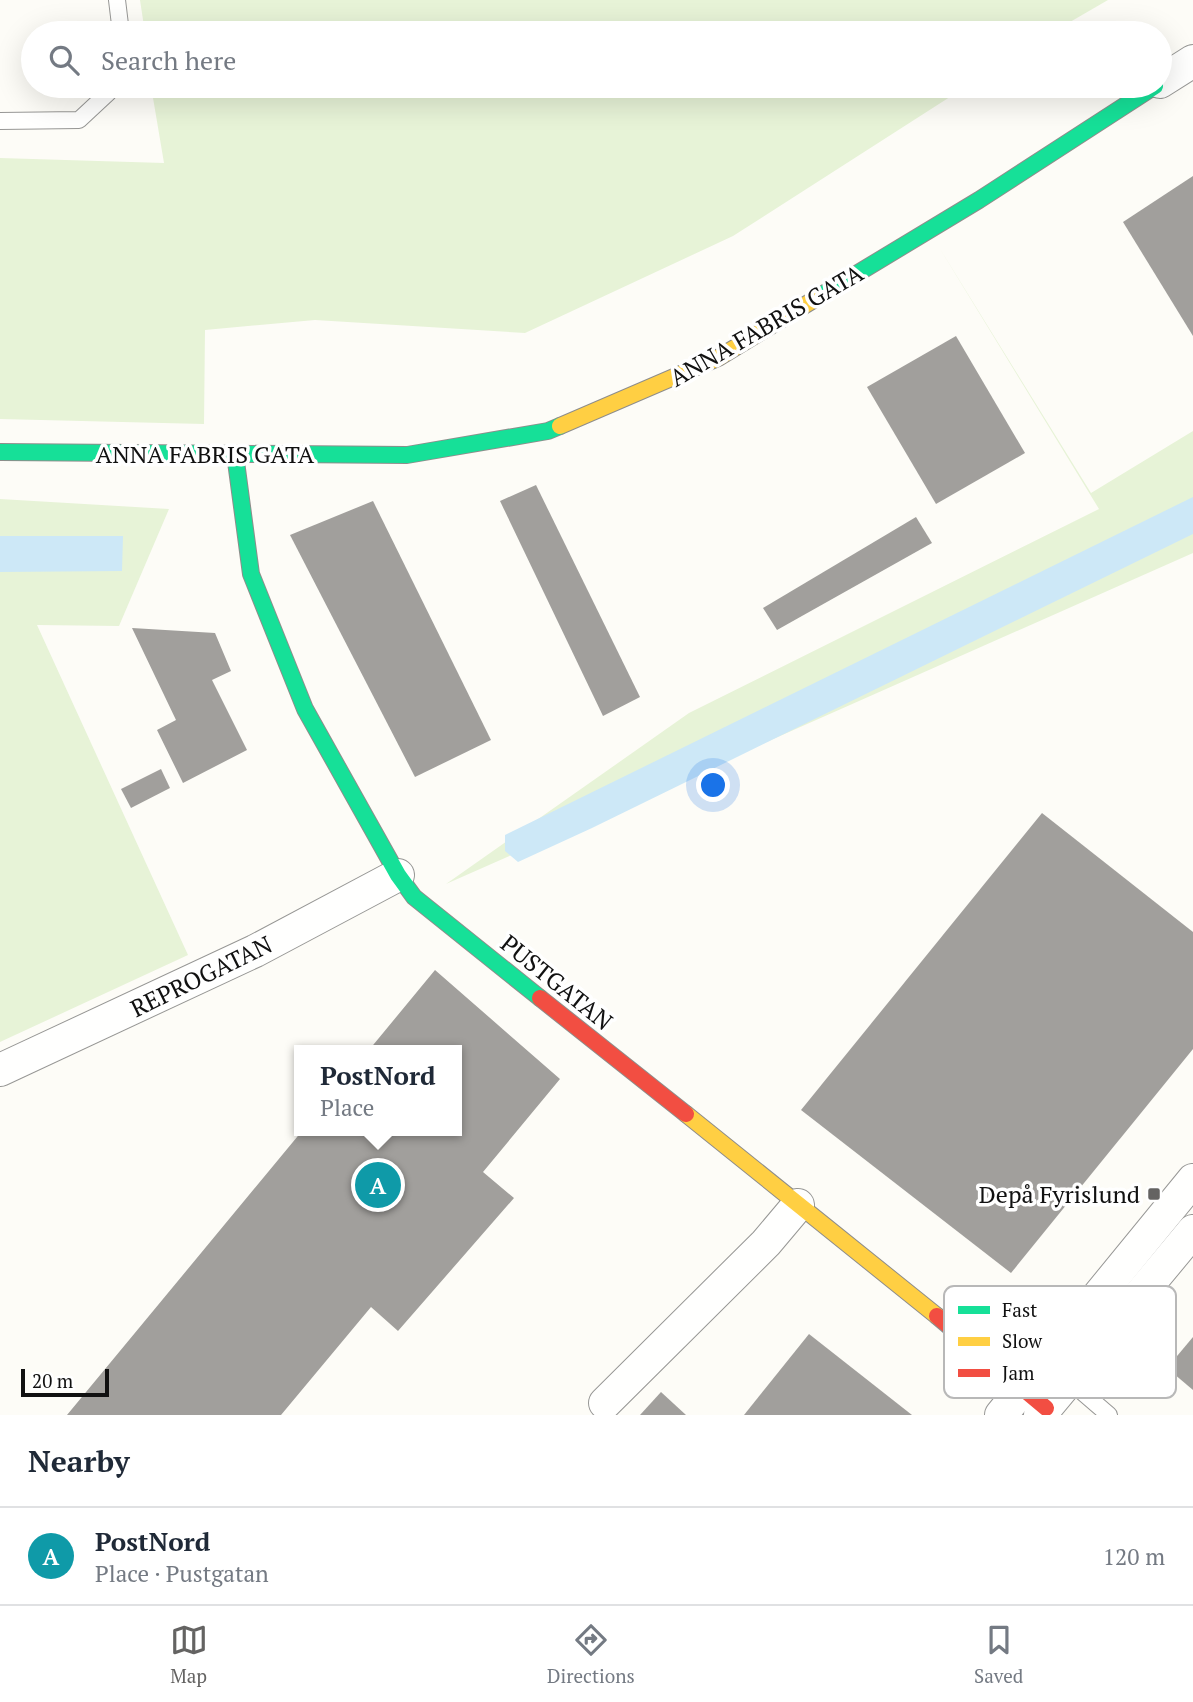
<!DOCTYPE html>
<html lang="en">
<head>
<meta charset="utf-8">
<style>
  :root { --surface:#fff; --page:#f2f2f3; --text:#1f2937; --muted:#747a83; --line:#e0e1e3; --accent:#646362 }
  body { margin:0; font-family:"PT Serif",serif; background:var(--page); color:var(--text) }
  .scale { position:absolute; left:21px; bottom:18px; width:88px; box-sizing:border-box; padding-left:7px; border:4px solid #111; border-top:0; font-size:19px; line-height:24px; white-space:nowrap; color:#111; -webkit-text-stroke:5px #fff; paint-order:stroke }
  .you { position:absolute; left:714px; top:786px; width:24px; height:24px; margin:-18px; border:5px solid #fff; border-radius:50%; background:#1a73e8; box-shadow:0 0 0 10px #1a73e833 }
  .badge { display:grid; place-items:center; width:46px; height:46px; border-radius:50%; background:var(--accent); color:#fff; font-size:23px; font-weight:700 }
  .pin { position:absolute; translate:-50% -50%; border:4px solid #fff; box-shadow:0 2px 7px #0006 }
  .popup { position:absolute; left:294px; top:1045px; width:168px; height:91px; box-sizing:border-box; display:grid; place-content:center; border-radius:0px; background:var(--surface); filter:drop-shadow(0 2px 5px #0005); font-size:23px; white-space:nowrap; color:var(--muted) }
  .popup b { font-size:26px; color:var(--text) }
  .popup::after { content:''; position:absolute; left:50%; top:100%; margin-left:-14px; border:14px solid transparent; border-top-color:var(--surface) }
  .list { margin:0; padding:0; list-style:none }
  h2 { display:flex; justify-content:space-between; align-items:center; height:91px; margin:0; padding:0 28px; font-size:30px }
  h2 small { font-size:23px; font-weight:400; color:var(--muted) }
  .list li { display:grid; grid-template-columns:46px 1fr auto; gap:21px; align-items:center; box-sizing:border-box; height:98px; padding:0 28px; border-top:2px solid var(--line) }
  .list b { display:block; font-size:26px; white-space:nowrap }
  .list p { margin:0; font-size:23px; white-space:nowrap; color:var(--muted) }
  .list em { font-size:23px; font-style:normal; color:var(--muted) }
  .icon { flex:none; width:38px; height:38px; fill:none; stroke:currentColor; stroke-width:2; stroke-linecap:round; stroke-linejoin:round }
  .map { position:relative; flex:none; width:1193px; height:1415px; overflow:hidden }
  .search { position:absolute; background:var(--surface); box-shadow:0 7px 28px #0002; left:21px; right:21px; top:21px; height:77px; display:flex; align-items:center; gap:18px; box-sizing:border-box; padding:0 24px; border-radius:38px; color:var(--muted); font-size:26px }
  .sheet { height:189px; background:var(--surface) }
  nav { display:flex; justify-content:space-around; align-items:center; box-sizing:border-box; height:98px; border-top:2px solid var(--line); background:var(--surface); font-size:19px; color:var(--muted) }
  nav a { display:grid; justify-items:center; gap:4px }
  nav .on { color:var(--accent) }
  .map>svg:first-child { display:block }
</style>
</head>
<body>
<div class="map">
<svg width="1193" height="1415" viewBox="0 0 1193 1415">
  <rect width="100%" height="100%" fill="#fdfcf7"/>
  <g fill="#e7f3d7">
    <path d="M140 0H1108L1051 33H145Z"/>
    <path d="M151 86H967L733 236 525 333 315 320 205 330 204 424 0 419V158L164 163Z"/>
    <path d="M937 244 1091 493 1193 431V553L446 884 689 713 1099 509Z"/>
    <path d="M0 499 169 509 119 626 37 625 188 955 0 1042Z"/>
  </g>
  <g fill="#cde8f7">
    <path d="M1193 497V534L592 828 518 862 505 851V835Z"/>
    <path d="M0 536H123L122 571 0 572Z"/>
  </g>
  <g fill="#a19f9c">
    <path d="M1193 176V336L1123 222Z"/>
    <path d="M956 336 1025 453 936 504 867 387Z"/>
    <path d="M536 485 640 697 603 716 500 501Z"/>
    <path d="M373 501 491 740 415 777 290 535Z"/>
    <path d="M916 517 932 543 777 630 763 608Z"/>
    <path d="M132 628 215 633 231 671 212 680 247 750 183 783 157 730 176 720Z"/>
    <path d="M161 769 170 788 131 808 121 789Z"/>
    <path d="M1042 813 1193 932V1049L1011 1273 801 1110Z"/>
    <path d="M435 970 560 1079 483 1172 514 1198 398 1331 371 1307 281 1415H67L302 1131H457V1050H369Z"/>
    <path d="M809 1334 912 1415H744Z"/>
    <path d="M1193 1337V1390L1167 1368Z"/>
    <path d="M661 1392 686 1415H640Z"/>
  </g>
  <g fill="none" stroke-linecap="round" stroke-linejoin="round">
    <defs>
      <g id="lane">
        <path d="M117 0 121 33"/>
        <path d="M0 121 79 120 108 93 110 86"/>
        <path d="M1066 1378 1109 1415"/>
      </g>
      <g id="street">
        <path d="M1160 82 1193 61"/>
        <path d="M0 1070 255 951 398 875"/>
        <path d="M605 1403 766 1243 798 1205"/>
        <path d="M1001 1415 1193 1180"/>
        <path d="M1040 1415 1193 1231"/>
      </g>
      <g id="fast">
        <path d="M815 299 979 200 1155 86"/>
        <path d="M0 452 407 455 548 431 560 426"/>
        <path d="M235 454 251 574 305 709 398 875 414 897 540 998"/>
      </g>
      <g id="slow">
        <path d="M560 426 718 358 815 299"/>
        <path d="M686 1114 937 1316"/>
      </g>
      <g id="jam">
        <path d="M540 998 686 1114"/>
        <path d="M937 1316 1046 1408"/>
      </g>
    </defs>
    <use href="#lane" stroke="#979795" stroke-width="18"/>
    <use href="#street" stroke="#979795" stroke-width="34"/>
    <use href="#fast" stroke="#8e8d8b" stroke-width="18"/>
    <use href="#slow" stroke="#8e8d8b" stroke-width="18"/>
    <use href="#jam" stroke="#8e8d8b" stroke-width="18"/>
    <use href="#lane" stroke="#fffffe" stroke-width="16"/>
    <use href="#street" stroke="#fffffe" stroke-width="32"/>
    <use href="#fast" stroke="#16e098" stroke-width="16"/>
    <use href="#slow" stroke="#ffcf43" stroke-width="16"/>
    <use href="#jam" stroke="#f24e42" stroke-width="16"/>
  </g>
  <rect fill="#646362" stroke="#fff" stroke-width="2.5" x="1147" y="1187" width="14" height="14" rx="3.5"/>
  <g text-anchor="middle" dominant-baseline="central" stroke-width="7" stroke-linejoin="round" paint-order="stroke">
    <g font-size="24" fill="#111" stroke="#fff">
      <text transform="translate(766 325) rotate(-30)">ANNA FABRIS GATA</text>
      <text x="205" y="454">ANNA FABRIS GATA</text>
      <text transform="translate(201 976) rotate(-26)">REPROGATAN</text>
      <text transform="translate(557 982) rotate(39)">PUSTGATAN</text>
    </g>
    <g font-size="24" fill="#111" stroke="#fff" text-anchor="end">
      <text x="1140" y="1194">Depå Fyrislund</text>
    </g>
  </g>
  <rect x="944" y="1286" width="232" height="112" rx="10" fill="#fff" stroke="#b8b8b8" stroke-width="2"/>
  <rect x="958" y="1306" width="32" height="8" fill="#16e098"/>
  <rect x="958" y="1337" width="32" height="9" fill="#ffcf43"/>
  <rect x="958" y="1369" width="32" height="8" fill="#f24e42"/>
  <g font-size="19" fill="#111">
    <text x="1002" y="1317">Fast</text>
    <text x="1002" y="1348">Slow</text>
    <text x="1002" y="1380">Jam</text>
  </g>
</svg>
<div class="scale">20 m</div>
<div class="you"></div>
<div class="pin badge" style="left:378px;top:1185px;background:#0f9aa8">A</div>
<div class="popup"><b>PostNord</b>Place</div>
<div class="search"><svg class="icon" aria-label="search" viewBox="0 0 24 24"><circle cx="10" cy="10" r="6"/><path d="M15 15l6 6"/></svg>Search here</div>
</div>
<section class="sheet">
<h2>Nearby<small></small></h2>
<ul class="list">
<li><span class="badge" style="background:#0f9aa8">A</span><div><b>PostNord</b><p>Place · Pustgatan</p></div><em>120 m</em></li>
</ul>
</section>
<nav>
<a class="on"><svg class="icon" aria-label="map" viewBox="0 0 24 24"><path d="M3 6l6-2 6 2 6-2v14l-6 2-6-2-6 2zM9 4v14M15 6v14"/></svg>Map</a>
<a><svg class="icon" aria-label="directions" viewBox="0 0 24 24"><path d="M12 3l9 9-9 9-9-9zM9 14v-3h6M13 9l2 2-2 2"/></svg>Directions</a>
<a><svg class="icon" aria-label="saved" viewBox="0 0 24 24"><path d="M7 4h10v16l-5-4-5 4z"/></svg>Saved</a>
</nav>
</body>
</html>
